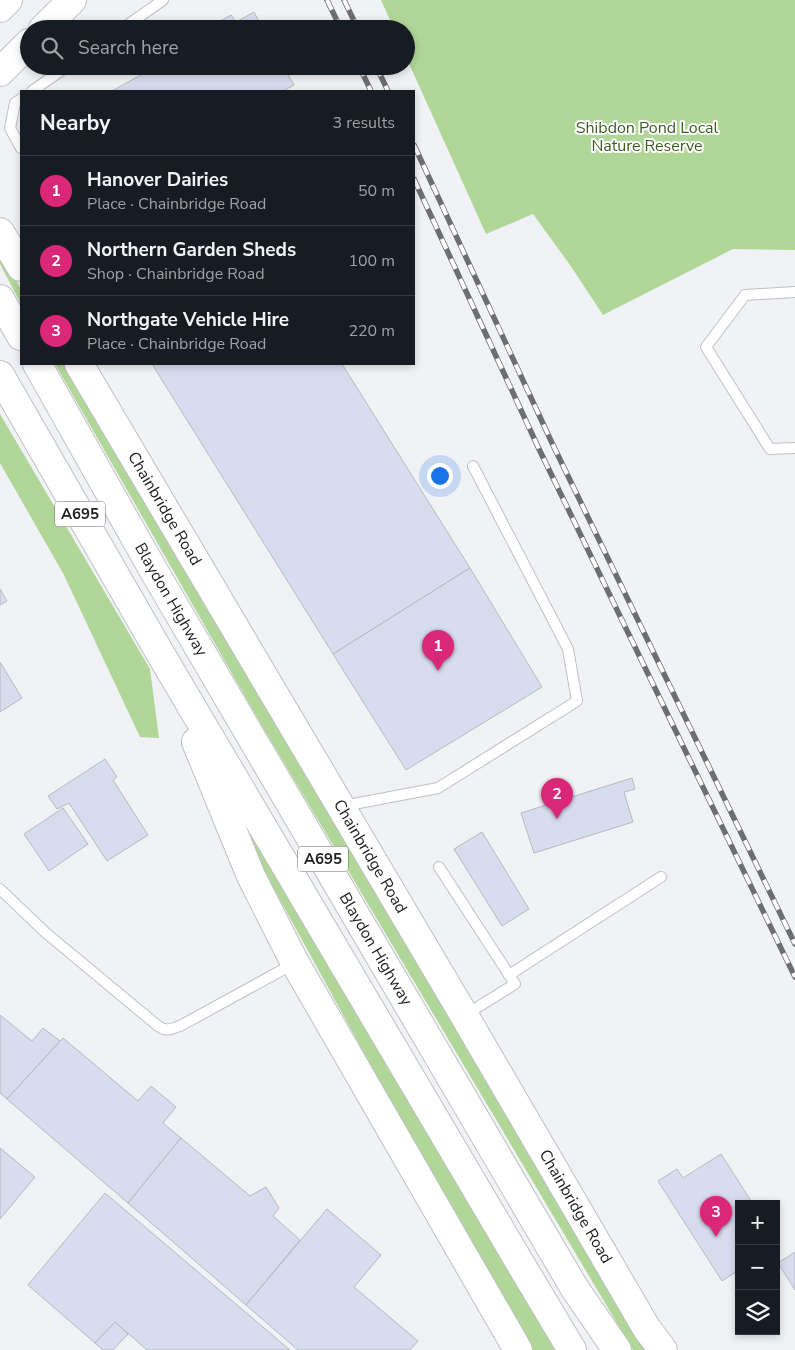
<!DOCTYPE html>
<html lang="en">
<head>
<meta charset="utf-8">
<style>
  :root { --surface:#171b24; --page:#20242c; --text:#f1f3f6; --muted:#9ea1a6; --line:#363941; --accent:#db2777 }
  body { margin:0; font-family:"Nunito Sans",sans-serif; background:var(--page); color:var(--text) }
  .controls { position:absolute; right:15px; bottom:15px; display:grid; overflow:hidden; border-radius:0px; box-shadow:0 2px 8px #0003 }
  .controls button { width:45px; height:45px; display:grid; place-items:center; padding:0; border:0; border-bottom:1px solid var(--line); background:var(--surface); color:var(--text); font:25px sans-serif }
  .you { position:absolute; left:439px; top:475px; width:18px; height:18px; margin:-12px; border:4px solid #fff; border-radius:50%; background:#1a73e8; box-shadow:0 0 0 8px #1a73e833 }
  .badge { display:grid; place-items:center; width:32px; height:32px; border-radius:50%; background:var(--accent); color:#fff; font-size:16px; font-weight:700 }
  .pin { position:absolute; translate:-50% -41px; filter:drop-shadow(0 1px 2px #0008) }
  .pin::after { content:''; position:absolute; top:26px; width:18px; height:15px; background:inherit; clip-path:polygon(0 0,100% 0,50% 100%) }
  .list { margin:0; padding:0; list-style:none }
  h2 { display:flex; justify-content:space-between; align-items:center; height:65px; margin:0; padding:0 20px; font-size:21px }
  h2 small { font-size:16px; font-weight:400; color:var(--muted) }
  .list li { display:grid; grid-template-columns:32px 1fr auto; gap:15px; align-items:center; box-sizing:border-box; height:70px; padding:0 20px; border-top:1px solid var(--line) }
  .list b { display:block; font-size:19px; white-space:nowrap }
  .list p { margin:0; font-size:16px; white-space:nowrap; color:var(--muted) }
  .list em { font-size:16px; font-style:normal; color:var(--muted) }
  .icon { flex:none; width:28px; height:28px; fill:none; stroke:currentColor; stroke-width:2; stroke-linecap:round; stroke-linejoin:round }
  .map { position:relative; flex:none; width:795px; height:1350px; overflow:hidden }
  .search { position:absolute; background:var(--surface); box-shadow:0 2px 8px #0003; left:20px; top:20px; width:395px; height:55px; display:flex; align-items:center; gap:12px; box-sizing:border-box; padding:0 18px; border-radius:28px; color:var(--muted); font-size:19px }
  .panel { position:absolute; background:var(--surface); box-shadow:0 2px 8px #0003; left:20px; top:90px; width:395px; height:275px; border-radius:0px }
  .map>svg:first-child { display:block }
</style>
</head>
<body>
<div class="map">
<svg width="795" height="1350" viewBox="0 0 795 1350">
  <rect width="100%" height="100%" fill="#f1f2f6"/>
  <g fill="#b1d798">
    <path d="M381 0H795V250L733 249 603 315 570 265 533 214 486 234 406 57V29H394Z"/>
    <path d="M0 254 21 289V304L0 264Z"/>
    <path d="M55 364H66L546 1183 645 1350H633L258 719Z"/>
    <path d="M0 414 150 669 159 738 140 737 64 575 0 463Z"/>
    <path d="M236 802 505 1266 557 1350H533L517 1323 370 1064 244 834Z"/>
  </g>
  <g fill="#d8dcef" stroke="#b8b9bd">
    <path d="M254 12 263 29H206L231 15 236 22Z"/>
    <path d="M157 66H283L294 85 283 91H112Z"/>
    <path d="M152 364H342L470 568 333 654Z"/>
    <path d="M470 568 542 687 406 770 333 654Z"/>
    <path d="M0 589 7 601 0 605Z"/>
    <path d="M0 662 22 698 0 712Z"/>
    <path d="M105 759 117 777 113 780 148 835 107 861 69 803 57 809 48 796Z"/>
    <path d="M632 778 635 789 624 792 633 822 534 853 521 813Z"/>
    <path d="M63 808 88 844 49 871 24 834Z"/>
    <path d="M482 832 529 909 502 926 454 849Z"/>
    <path d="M0 1015 32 1041 43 1028 60 1041 7 1099 0 1093Z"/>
    <path d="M63 1038 138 1101 151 1086 176 1107 163 1123 181 1138 128 1203 7 1099Z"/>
    <path d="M181 1138 250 1196 266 1187 279 1208 273 1216 300 1240 246 1305 128 1203Z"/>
    <path d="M0 1148 35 1177 0 1219Z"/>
    <path d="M721 1154 753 1204H739V1270L722 1281 658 1181 677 1169 683 1178Z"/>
    <path d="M105 1193 290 1350H147L115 1322 95 1343 28 1285Z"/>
    <path d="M327 1209 381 1255 354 1287 418 1341 410 1350H298L246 1305Z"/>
    <path d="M795 1252V1290L778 1263Z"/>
    <path d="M115 1322 128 1334 113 1350H103L95 1343Z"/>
  </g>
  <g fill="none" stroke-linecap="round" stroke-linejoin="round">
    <defs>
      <g id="lane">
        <path d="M122 29 163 0"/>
        <path d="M32 91 68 66"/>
        <path d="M21 99 15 103 10 128 21 148"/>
        <path d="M795 292 745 295 706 347 770 449 795 448"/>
        <path d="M343 806 438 788 577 701 568 649 473 466"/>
        <path d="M439 867 515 984 465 1015"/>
        <path d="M0 889 46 933 158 1026C167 1032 170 1029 180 1026L295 963"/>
        <path d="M509 975 661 877"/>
      </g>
      <g id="secondary">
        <path id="s1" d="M79 364 464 1015 647 1329 663 1350"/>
        <path d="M295 963 518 1350"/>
      </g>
      <g id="primary">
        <path d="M0 232 21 267"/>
        <path d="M0 299 21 336"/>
        <path id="s2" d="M37 364 155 573 362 926 575 1289 617 1350"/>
        <path d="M0 375 160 653 520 1263 572 1350"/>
        <path d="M196 742 251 876 295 963"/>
      </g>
      <g id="highway">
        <path d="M0 8 8 0"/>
        <path d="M43 29 72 0"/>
        <path d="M0 72 29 43"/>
      </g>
    </defs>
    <use href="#lane" stroke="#bfc0c4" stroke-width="12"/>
    <use href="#secondary" stroke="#bfc0c4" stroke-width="30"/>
    <use href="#primary" stroke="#bfc0c4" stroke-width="30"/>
    <use href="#highway" stroke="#bfc0c4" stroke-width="30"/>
    <use href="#lane" stroke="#fff" stroke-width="10"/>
    <use href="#secondary" stroke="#fff" stroke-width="28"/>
    <use href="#primary" stroke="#fff" stroke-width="28"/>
    <use href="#highway" stroke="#fff" stroke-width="28"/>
    <defs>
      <g id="rail">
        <path d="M327 0 341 29"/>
        <path d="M344 0 358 29"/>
        <path d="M359 66 371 91"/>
        <path d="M376 66 388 91"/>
        <path d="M414 145 552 443 795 944"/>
        <path d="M414 179 539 449 795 977"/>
      </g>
    </defs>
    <use href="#rail" stroke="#6d6e70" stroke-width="5.5"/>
    <use href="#rail" stroke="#fff" stroke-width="4" stroke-dasharray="11" stroke-linecap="butt"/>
  </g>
  <g text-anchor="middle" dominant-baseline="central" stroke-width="4" stroke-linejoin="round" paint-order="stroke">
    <g fill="#fff" stroke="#636464" stroke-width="1">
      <rect x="55" y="501.5" width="50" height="25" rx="4"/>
      <rect x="298" y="846.5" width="50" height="25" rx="4"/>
    </g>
    <g font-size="15" font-weight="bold" fill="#202122">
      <text x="80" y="514">A695</text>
      <text x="323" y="859">A695</text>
    </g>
    <g font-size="16" fill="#3b5c21" stroke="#fff">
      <text x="647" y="128">Shibdon Pond Local<tspan x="647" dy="18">Nature Reserve</tspan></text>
    </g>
    <g font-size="16" fill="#202122" stroke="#fff">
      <text stroke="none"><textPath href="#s1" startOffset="168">Chainbridge Road</textPath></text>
      <text stroke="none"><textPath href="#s2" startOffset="271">Blaydon Highway</textPath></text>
      <text stroke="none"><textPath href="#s1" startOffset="572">Chainbridge Road</textPath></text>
      <text stroke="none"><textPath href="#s2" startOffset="676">Blaydon Highway</textPath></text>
      <text stroke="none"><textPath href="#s1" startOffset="978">Chainbridge Road</textPath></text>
    </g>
  </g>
</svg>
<div class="controls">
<button>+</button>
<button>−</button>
<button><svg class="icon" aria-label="layers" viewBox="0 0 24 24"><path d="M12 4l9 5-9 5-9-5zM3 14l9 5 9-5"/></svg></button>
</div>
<div class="you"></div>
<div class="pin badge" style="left:438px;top:671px">1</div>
<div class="pin badge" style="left:557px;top:819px">2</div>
<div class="pin badge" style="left:716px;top:1237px">3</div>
<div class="search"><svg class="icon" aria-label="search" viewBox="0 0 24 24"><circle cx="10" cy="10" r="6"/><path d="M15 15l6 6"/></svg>Search here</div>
<section class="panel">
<h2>Nearby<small>3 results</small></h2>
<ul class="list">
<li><span class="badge">1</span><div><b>Hanover Dairies</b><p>Place · Chainbridge Road</p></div><em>50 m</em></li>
<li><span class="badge">2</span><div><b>Northern Garden Sheds</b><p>Shop · Chainbridge Road</p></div><em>100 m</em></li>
<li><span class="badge">3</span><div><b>Northgate Vehicle Hire</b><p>Place · Chainbridge Road</p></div><em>220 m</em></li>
</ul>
</section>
</div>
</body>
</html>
